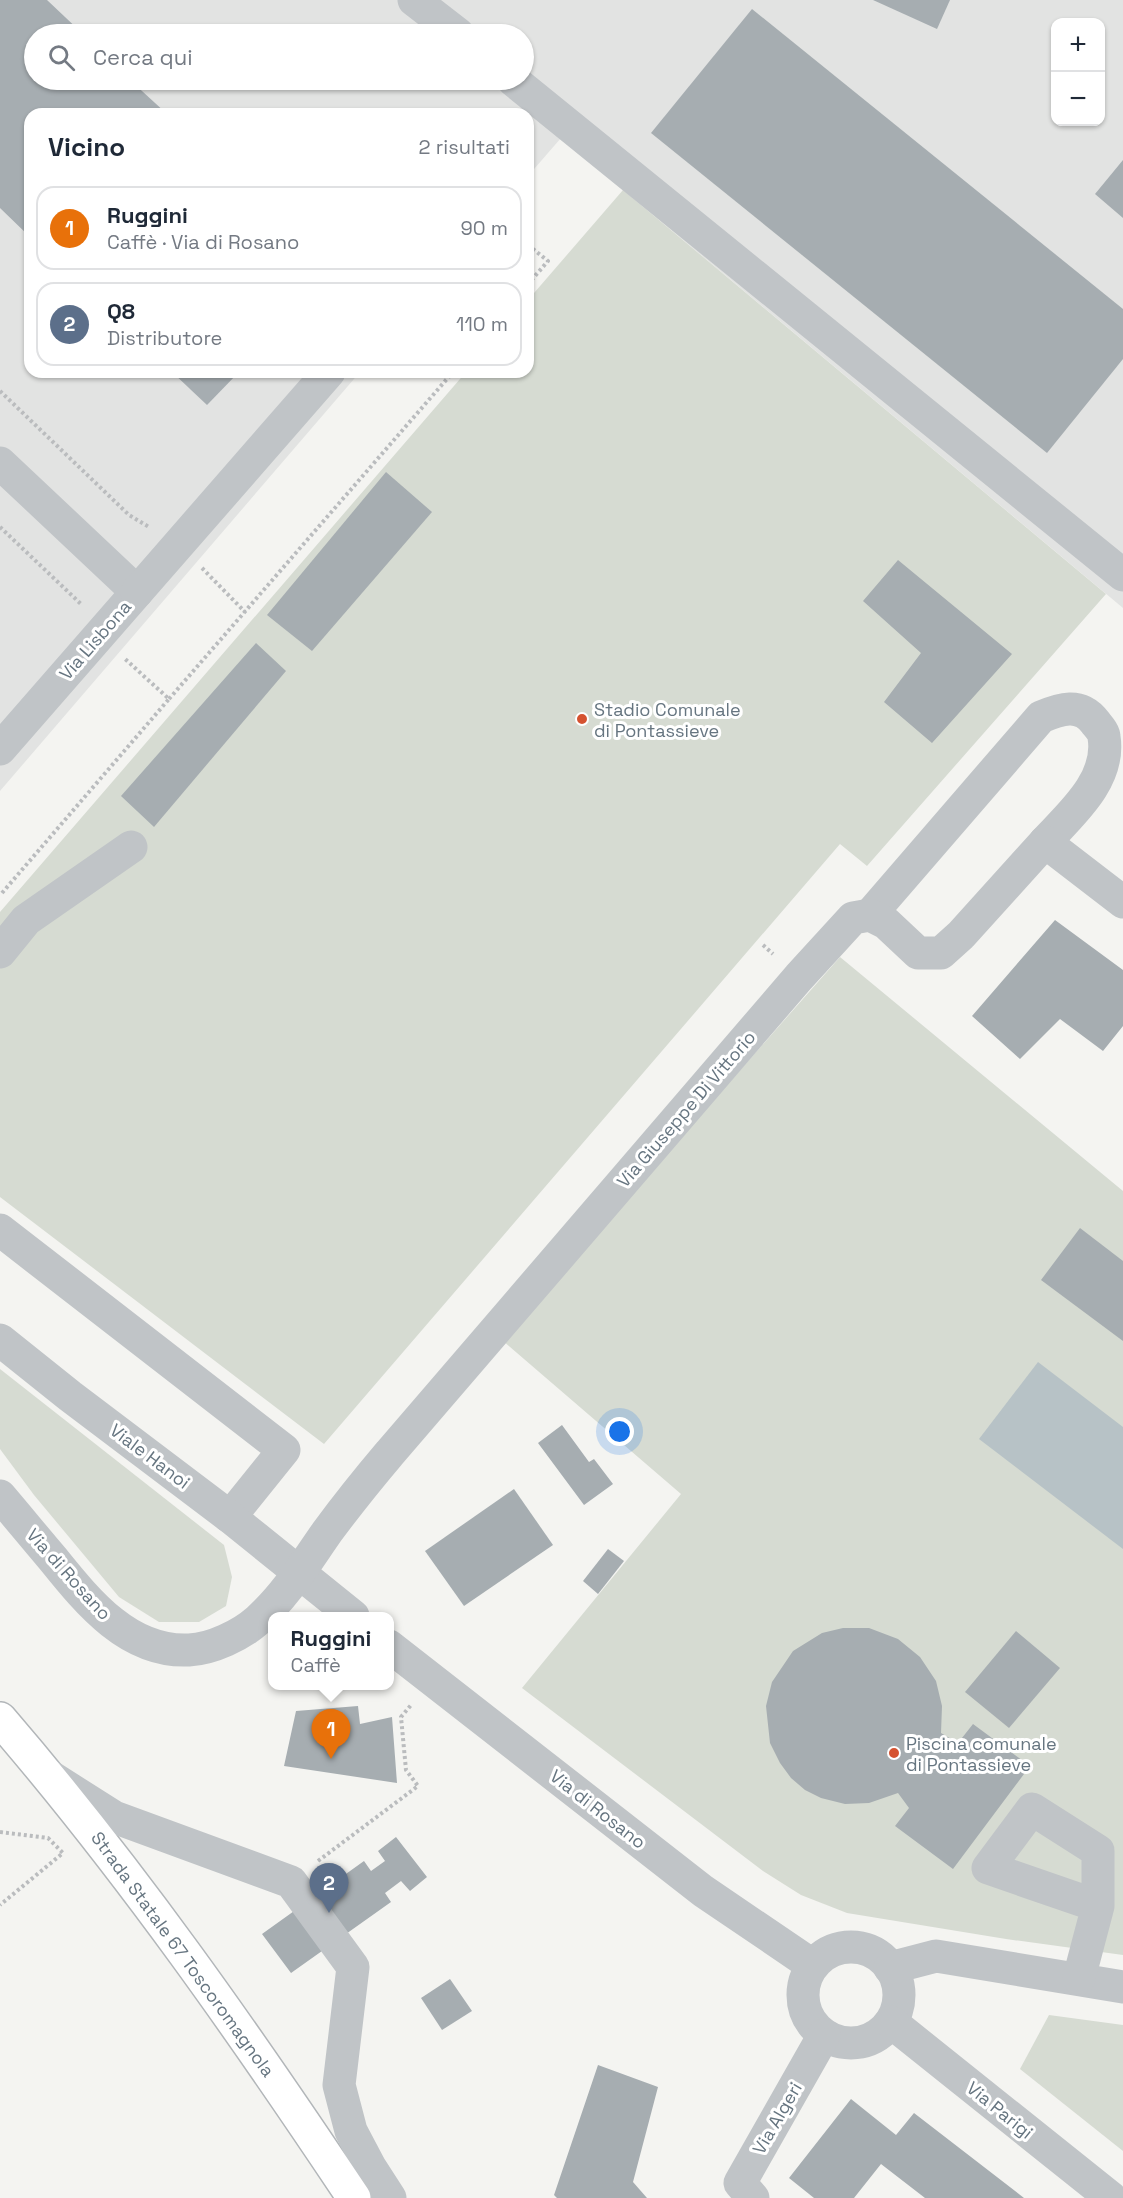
<!DOCTYPE html>
<html lang="it">
<head>
<meta charset="utf-8">
<style>
  :root { --surface:#fff; --page:#f6f6f7; --text:#1f2937; --muted:#747a83; --line:#e0e1e3; --accent:#d55230 }
  body { margin:0; font-family:"Space Grotesk",sans-serif; background:var(--page); color:var(--text) }
  .controls { position:absolute; right:18px; top:18px; display:grid; overflow:hidden; border-radius:12px; box-shadow:0 2px 4px #0004 }
  .controls button { width:54px; height:54px; display:grid; place-items:center; padding:0; border:0; border-bottom:2px solid var(--line); background:var(--surface); color:var(--text); font:30px sans-serif }
  .you { position:absolute; left:620px; top:1432px; width:21px; height:21px; margin:-15px; border:4px solid #fff; border-radius:50%; background:#1a73e8; box-shadow:0 0 0 9px #1a73e833 }
  .badge { display:grid; place-items:center; width:39px; height:39px; border-radius:50%; background:var(--accent); color:#fff; font-size:20px; font-weight:700 }
  .pin { position:absolute; translate:-50% -50px; filter:drop-shadow(0 2px 3px #0008) }
  .pin::after { content:''; position:absolute; top:32px; width:21px; height:18px; background:inherit; clip-path:polygon(0 0,100% 0,50% 100%) }
  .popup { position:absolute; left:268px; top:1612px; width:126px; height:78px; box-sizing:border-box; display:grid; place-content:center; border-radius:12px; background:var(--surface); filter:drop-shadow(0 2px 4px #0005); font-size:20px; white-space:nowrap; color:var(--muted) }
  .popup b { font-size:22px; color:var(--text) }
  .popup::after { content:''; position:absolute; left:50%; top:100%; margin-left:-12px; border:12px solid transparent; border-top-color:var(--surface) }
  .list { margin:0; padding:0; list-style:none }
  h2 { display:flex; justify-content:space-between; align-items:center; height:78px; margin:0; padding:0 24px; font-size:26px }
  h2 small { font-size:20px; font-weight:400; color:var(--muted) }
  .list li { display:grid; grid-template-columns:39px 1fr auto; gap:18px; align-items:center; box-sizing:border-box; height:84px; margin:0 12px 12px; padding:0 12px; border:2px solid var(--line); border-radius:18px }
  .list b { display:block; font-size:22px; white-space:nowrap }
  .list p { margin:0; font-size:20px; white-space:nowrap; color:var(--muted) }
  .list em { font-size:20px; font-style:normal; color:var(--muted) }
  .icon { flex:none; width:33px; height:33px; fill:none; stroke:currentColor; stroke-width:2; stroke-linecap:round; stroke-linejoin:round }
  .map { position:relative; flex:none; width:1123px; height:2198px; overflow:hidden }
  .search { position:absolute; background:var(--surface); box-shadow:0 2px 4px #0004; left:24px; top:24px; width:510px; height:66px; display:flex; align-items:center; gap:15px; box-sizing:border-box; padding:0 21px; border-radius:33px; color:var(--muted); font-size:22px }
  .panel { position:absolute; background:var(--surface); box-shadow:0 2px 4px #0004; left:24px; top:108px; width:510px; height:270px; border-radius:18px }
  .map>svg:first-child { display:block }
</style>
</head>
<body>
<div class="map">
<svg width="1123" height="2198" viewBox="0 0 1123 2198">
  <rect width="100%" height="100%" fill="#f4f4f1"/>
  <path fill="#e2e3e2" fill-rule="evenodd" d="M0 0H1123V608L561 138 528 176V114H30V372H360L0 791ZM1056 22H1100V122H1056ZM34 34H524V80H34Z"/>
  <g fill="#d6dbd2">
    <path d="M623 190 1106 594 867 866 840 844 324 1444 0 1197V912L466 372H528V300Z"/>
    <path d="M840 957 1123 1191V1955L1006 1939 847 1913 801 1895 763 1871 522 1688 681 1494 502 1340Z"/>
    <path d="M0 1369 224 1545 232 1577 226 1606 199 1622H159L119 1597 34 1495 0 1449Z"/>
    <path d="M1049 2015 1123 2025V2151L1020 2069Z"/>
  </g>
  <path fill="#b7c2c6" d="M1038 1362 1123 1427V1549L979 1439Z"/>
  <g fill="#a6adb1">
    <path d="M0 0H47L83 34H34V80H130L167 114H30V237L0 208Z"/>
    <path d="M873 0H950L937 29Z"/>
    <path d="M752 9 1123 309V359L1047 453 651 133Z"/>
    <path d="M1123 160V218L1095 194Z"/>
    <path d="M172 372H239L207 405Z"/>
    <path d="M386 472 432 512 312 651 267 615Z"/>
    <path d="M898 560 1012 654 932 743 884 702 921 653 863 601Z"/>
    <path d="M256 643 286 671 154 827 121 796Z"/>
    <path d="M1055 920 1123 970V1026L1103 1051 1060 1019 1020 1059 972 1016Z"/>
    <path d="M1080 1228 1123 1261V1341L1041 1280Z"/>
    <path d="M562 1425 589 1462 594 1459 613 1484 584 1505 538 1443Z"/>
    <path d="M514 1489 553 1545 464 1606 425 1551Z"/>
    <path d="M608 1549 624 1561 598 1594 583 1581Z"/>
    <path d="M843 1628H869L898 1639 920 1657 936 1681 942 1706 941 1733 958 1743 973 1724 1030 1766 953 1869 895 1826 909 1808 898 1793 869 1803 845 1804 821 1798 805 1790 791 1778 780 1763 770 1743 766 1706 772 1682 793 1651 822 1633Z"/>
    <path d="M1016 1631 1060 1668 1009 1728 965 1692Z"/>
    <path d="M358 1706 360 1724 392 1717 397 1783 284 1766 296 1711Z"/>
    <path d="M396 1837 427 1877 410 1891 401 1881 385 1893 391 1902 291 1973 262 1934 364 1861 371 1871 385 1861 378 1851Z"/>
    <path d="M450 1979 472 2011 442 2030 421 1998Z"/>
    <path d="M598 2065 658 2087 633 2182 647 2198H557L554 2195Z"/>
    <path d="M851 2099 896 2135 914 2113 1024 2198H925L881 2164 854 2198H814L789 2178Z"/>
  </g>
  <g fill="none" stroke-linecap="round" stroke-linejoin="round">
    <defs>
      <path id="major" d="M0 1719C130 1870 244 2033 354 2198"/>
    </defs>
    <use href="#major" stroke="#b2b6b9" stroke-width="36"/>
    <g stroke="#babcbe" stroke-width="4" stroke-dasharray="3 3" stroke-linecap="butt">
      <path d="M528 245 548 261 528 284"/>
      <path d="M0 391 129 515 149 527"/>
      <path d="M0 527 82 605"/>
      <path d="M202 568 245 612"/>
      <path d="M169 699 453 372"/>
      <path d="M2 893 169 699 124 658"/>
      <path d="M763 945 773 954"/>
      <path d="M0 1832 48 1838 63 1853 0 1905"/>
      <path d="M318 1861 418 1786 406 1770 401 1717 411 1705"/>
    </g>
    <g stroke="#c0c4c7" stroke-width="33">
      <path d="M414 0 458 34"/>
      <path d="M513 80 1123 575"/>
      <path d="M0 463 137 592 0 749"/>
      <path d="M137 592 329 372"/>
      <path d="M870 915 1041 717C1060 709 1080 702 1095 722 1098 726 1104 732 1104 737 1111 780 1071 814 1045 842"/>
      <path d="M0 952 26 920 131 847"/>
      <path d="M0 1230 284 1450 230 1517"/>
      <path d="M0 1340 70 1396 230 1517 353 1616"/>
      <path d="M0 1496C18 1517 35 1538 53 1559 87 1601 128 1653 189 1650 212 1649 241 1635 258 1620 286 1595 306 1562 327 1532 347 1505 367 1480 389 1454 526 1295 663 1136 799 977L853 918 870 915 886 923 918 953H941L961 935 1045 842 1123 902"/>
      <path d="M389 1646 703 1891 812 1965"/>
      <path d="M51 1777 114 1817 291 1882 353 1967 339 2085 351 2131 370 2167 390 2198"/>
      <circle cx="851" cy="1995" r="48"/>
      <path d="M890 1968 936 1956 1123 1987"/>
      <path d="M1079 1978 1098 1906V1851L1032 1809 988 1868 1098 1906"/>
      <path d="M891 2022 1111 2198"/>
      <path d="M753 2198 740 2183 824 2035"/>
    </g>
    <use href="#major" stroke="#fff" stroke-width="33"/>
  </g>
  <g fill="#d55230" stroke="#fff" stroke-width="2">
    <circle cx="582" cy="719" r="6"/>
    <circle cx="894" cy="1753" r="6"/>
  </g>
  <g text-anchor="middle" dominant-baseline="central" stroke-width="6" stroke-linejoin="round" paint-order="stroke">
    <g font-size="18" fill="#667580" stroke="#fff">
      <text transform="translate(95 640) rotate(-49)">Via Lisbona</text>
      <text transform="translate(686 1109) rotate(-49)">Via Giuseppe Di Vittorio</text>
      <text transform="translate(150 1456) rotate(37)">Viale Hanoi</text>
      <text transform="translate(69 1574) rotate(48)">Via di Rosano</text>
      <text transform="translate(598 1809) rotate(38)">Via di Rosano</text>
      <text transform="translate(183 1954) rotate(54)">Strada Statale 67 Toscoromagnola</text>
      <text transform="translate(1000 2110) rotate(39)">Via Parigi</text>
      <text transform="translate(777 2118) rotate(-60)">Via Algeri</text>
    </g>
    <g font-size="18" fill="#667580" stroke="#fff" text-anchor="start">
      <text x="594" y="709">Stadio Comunale<tspan x="594" dy="21">di Pontassieve</tspan></text>
      <text x="906" y="1743">Piscina comunale<tspan x="906" dy="21">di Pontassieve</tspan></text>
    </g>
  </g>
</svg>
<div class="controls">
<button>+</button>
<button>−</button>
</div>
<div class="you"></div>
<div class="pin badge" style="left:331px;top:1759px;background:#e8710a">1</div>
<div class="popup"><b>Ruggini</b>Caffè</div>
<div class="pin badge" style="left:329px;top:1913px;background:#5c6f8a">2</div>
<div class="search"><svg class="icon" aria-label="search" viewBox="0 0 24 24"><circle cx="10" cy="10" r="6"/><path d="M15 15l6 6"/></svg>Cerca qui</div>
<section class="panel">
<h2>Vicino<small>2 risultati</small></h2>
<ul class="list">
<li><span class="badge" style="background:#e8710a">1</span><div><b>Ruggini</b><p>Caffè · Via di Rosano</p></div><em>90 m</em></li>
<li><span class="badge" style="background:#5c6f8a">2</span><div><b>Q8</b><p>Distributore</p></div><em>110 m</em></li>
</ul>
</section>
</div>
</body>
</html>
